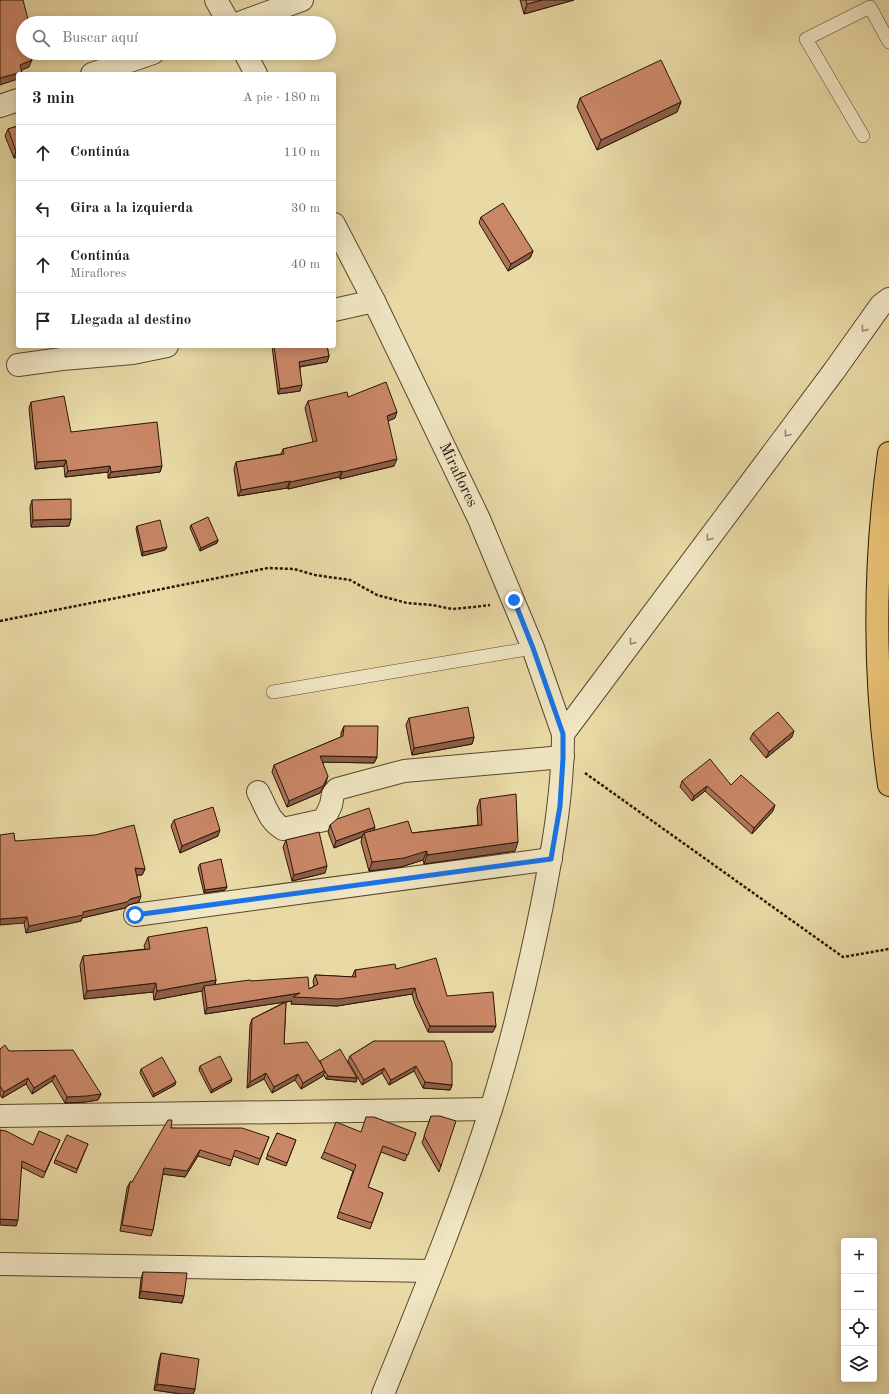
<!DOCTYPE html>
<html lang="es">
<head>
<meta charset="utf-8">
<style>
  :root { --surface:#fff; --page:#f6f6f6; --text:#222; --muted:#767676; --line:#e0e0e0 }
  body { margin:0; font-family:"Old Standard TT",serif; background:var(--page); color:var(--text) }
  .controls { position:absolute; right:12px; bottom:12px; display:grid; overflow:hidden; border-radius:4px; box-shadow:0 2px 10px #0003 }
  .controls button { width:36px; height:36px; display:grid; place-items:center; padding:0; border:0; border-bottom:1px solid var(--line); background:var(--surface); color:var(--text); font:20px sans-serif }
  .stop { position:absolute; width:12px; height:12px; margin:-9px; border:3px solid #1a73e8; border-radius:50%; background:#fff }
  .stop.end { background:#1a73e8; border-color:#fff; box-shadow:0 1px 4px #0008 }
  .list { margin:0; padding:0; list-style:none }
  h2 { display:flex; justify-content:space-between; align-items:center; height:52px; margin:0; padding:0 16px; font-size:17px }
  h2 small { font-size:13px; font-weight:400; color:var(--muted) }
  .list li { display:grid; grid-template-columns:26px 1fr auto; gap:12px; align-items:center; box-sizing:border-box; height:56px; padding:0 16px; border-top:1px solid var(--line) }
  .list b { display:block; font-size:15px; white-space:nowrap }
  .list p { margin:0; font-size:13px; white-space:nowrap; color:var(--muted) }
  .list em { font-size:13px; font-style:normal; color:var(--muted) }
  .icon { flex:none; width:22px; height:22px; fill:none; stroke:currentColor; stroke-width:2; stroke-linecap:round; stroke-linejoin:round }
  .map { position:relative; flex:none; width:889px; height:1394px; overflow:hidden }
  .search { position:absolute; background:var(--surface); box-shadow:0 2px 10px #0003; left:16px; top:16px; width:320px; height:44px; display:flex; align-items:center; gap:10px; box-sizing:border-box; padding:0 14px; border-radius:22px; color:var(--muted); font-size:15px }
  .panel { position:absolute; background:var(--surface); box-shadow:0 2px 10px #0003; left:16px; top:72px; width:320px; height:276px; border-radius:4px }
  .map>svg:first-child { display:block }
</style>
</head>
<body>
<div class="map">
<svg width="889" height="1394" viewBox="0 0 889 1394">
  <rect width="100%" height="100%" fill="#e8d9a5"/>
  <filter id="stains"><feTurbulence type="fractalNoise" baseFrequency=".005" numOctaves="4"/><feColorMatrix values="0 0 0 0 .2 0 0 0 0 .09 0 0 0 0 .02 0 0 0 .5 -.17"/></filter>
  <radialGradient id="worn" r=".72"><stop offset=".6" stop-color="#630" stop-opacity="0"/><stop offset="1" stop-color="#630" stop-opacity=".3"/></radialGradient>
  <g fill="none" stroke-linecap="round" stroke-linejoin="round">
    <defs>
      <g id="lane">
        <path d="M863 136 806 39 870 7 889 42"/>
        <path d="M273 692 533 648"/>
      </g>
      <g id="street">
        <path d="M216 0 229 23"/>
        <path d="M239 23 302 0"/>
        <path d="M245 53 256 74"/>
        <path d="M92 74 153 53"/>
        <path d="M0 106 18 100"/>
        <path id="s1" d="M334 224 374 301 479 519 533 648 563 734"/>
        <path d="M334 310 374 301"/>
        <path d="M18 365 62 359 133 353 167 346"/>
        <path d="M258 792C266 806 268 820 283 829L324 820 331 805 333 794 337 789 404 771 563 757"/>
        <path d="M135 915 551 859"/>
        <path d="M0 1116 491 1109"/>
        <path d="M0 1264 432 1271"/>
        <path d="M383 1394C421 1300 460 1206 491 1109 512 1042 528 974 542 905 553 848 563 792 563 734L834 371 881 305 889 299"/>
      </g>
      <path id="primary" d="M889 453C874 563 873 675 889 785"/>
    </defs>
    <use href="#lane" stroke="#5a472e" stroke-width="14"/>
    <use href="#street" stroke="#5a472e" stroke-width="24"/>
    <use href="#primary" stroke="#2a1607" stroke-width="24"/>
    <g stroke="#2a1607" stroke-width="2.5" stroke-dasharray="3 2" stroke-linecap="butt">
      <path d="M0 621 268 568 294 569 315 575 350 580 377 595 407 603 432 605 452 609 474 607 490 605"/>
      <path d="M585 773 843 957 889 949"/>
    </g>
    <use href="#lane" stroke="#f0e6c4" stroke-width="13"/>
    <use href="#street" stroke="#f0e6c4" stroke-width="22"/>
    <use href="#primary" stroke="#e4bc72" stroke-width="22"/>
  </g>
  <g fill="#ae7459" stroke="#2a1607">
    <path d="M520 0H574L524 14Z"/>
    <path d="M580 98 681 102 677 112 597 150 577 107Z"/>
    <path d="M18 126V156L14 158 5 136 8 129Z"/>
    <path d="M481 217 533 251 530 258 508 271 479 223Z"/>
    <path d="M272 346H327L329 356 327 362 300 367V391L278 394Z"/>
    <path d="M348 397 395 418 388 421 394 466 340 479 339 477 288 489 287 488 238 496 234 469 236 462 281 454 283 449 313 442 305 408 308 401Z"/>
    <path d="M31 402 71 432 162 466 160 472 108 478V472L65 477 64 466 35 469 29 408Z"/>
    <path d="M32 500 71 519 69 526 31 527 30 507Z"/>
    <path d="M191 525 218 540 217 543 200 551 190 528Z"/>
    <path d="M137 526 167 547 165 550 142 556 136 529Z"/>
    <path d="M409 718 474 737 472 744 412 755 406 725Z"/>
    <path d="M344 726 377 757 374 763 323 762 326 783 320 793 287 807 272 772 274 765 341 737V733Z"/>
    <path d="M753 733 792 737 766 758 750 739Z"/>
    <path d="M682 781 731 785 773 811 752 834 705 791 692 801 680 787Z"/>
    <path d="M480 799 515 851 424 864 423 860 401 867 369 871 361 842 362 837 334 848 328 832 330 825 374 830 412 833 478 825 477 808Z"/>
    <path d="M174 820 218 836 180 853 171 826Z"/>
    <path d="M286 840 325 873 292 881 283 847Z"/>
    <path d="M15 841 145 869 142 875H137L139 902 128 905 125 908 82 918 81 921 26 933 24 923Z"/>
    <path d="M200 864 227 887 225 890 204 893 198 868Z"/>
    <path d="M148 937 216 980 215 985 251 981 309 989 314 986 313 981 315 975 352 977 355 970 396 969 447 996 493 1032H428L415 1004 412 994 337 1006 291 1004 292 1001 286 1002 284 1044 320 1061 357 1078 356 1082 326 1079 323 1074V1076L301 1089 295 1080 272 1093 264 1079 247 1088 250 1025 252 1019 285 1002 205 1014 202 992V991L154 1000 153 992 84 999 80 965 83 956 145 949 144 946Z"/>
    <path d="M374 1041 452 1085 450 1090 423 1088 414 1071 389 1085 382 1073 362 1085 348 1061 350 1056Z"/>
    <path d="M0 1049 9 1051 101 1094 98 1100 85 1102 65 1103 52 1081 32 1094 26 1084 2 1098 0 1095Z"/>
    <path d="M200 1066 231 1082 211 1093 199 1070Z"/>
    <path d="M141 1069 175 1085 153 1097 140 1073Z"/>
    <path d="M431 1116 441 1166 439 1172 422 1143Z"/>
    <path d="M171 1128 269 1137 258 1165 233 1156 230 1166 198 1156 185 1177 163 1174 153 1230 151 1236 120 1231 127 1188 130 1182H132Z"/>
    <path d="M0 1130 33 1145 60 1140 43 1178 21 1167 16 1226Z"/>
    <path d="M361 1132 416 1133 405 1161 381 1152 368 1187 383 1193 370 1229 337 1218 353 1171 321 1158 324 1152Z"/>
    <path d="M277 1133 296 1140 286 1166 266 1159Z"/>
    <path d="M88 1144 76 1173 54 1163 55 1160Z"/>
    <path d="M143 1272 182 1303 139 1298 141 1279Z"/>
    <path d="M161 1353 195 1389 193 1394H181L154 1390 159 1360Z"/>
  </g>
  <g fill="#8d5e48" stroke="#2a1607">
    <path d="M542 0H574L524 14 527 4Z"/>
    <path d="M32 60 29 67 17 72 20 65Z"/>
    <path d="M22 72 21 74H18V79L0 85V78Z"/>
    <path d="M681 102 677 112 597 150 601 140Z"/>
    <path d="M16 151H18V156L14 158Z"/>
    <path d="M533 251 530 258 508 271 511 264Z"/>
    <path d="M329 356 327 362 297 367 299 362Z"/>
    <path d="M302 385 300 391 278 394 280 389Z"/>
    <path d="M397 412 395 418 384 423 387 416Z"/>
    <path d="M397 459 394 466 340 479 342 472Z"/>
    <path d="M66 460 64 466 35 469 37 462Z"/>
    <path d="M110 466 108 472 65 477 68 471Z"/>
    <path d="M162 466 160 472 108 478 111 472Z"/>
    <path d="M342 471 339 477 288 489 290 482Z"/>
    <path d="M290 481 287 488 238 496 241 490Z"/>
    <path d="M71 519 69 526 31 527 33 520Z"/>
    <path d="M218 540 217 543 200 551 201 548Z"/>
    <path d="M167 547 165 550 142 556 143 552Z"/>
    <path d="M794 731 792 737 766 758 769 752Z"/>
    <path d="M474 737 472 744 412 755 414 748Z"/>
    <path d="M320 756 377 757 374 763 317 762Z"/>
    <path d="M328 776 326 783 320 793 287 807 289 801Z"/>
    <path d="M707 786 705 791 692 801 694 796Z"/>
    <path d="M775 805 773 811 752 834 754 828Z"/>
    <path d="M375 827 373 833H364L362 837 334 848 336 841Z"/>
    <path d="M220 830 218 836 180 853 182 846Z"/>
    <path d="M518 842 515 851 424 864 427 855Z"/>
    <path d="M427 851 423 860 401 867 369 871 372 862Z"/>
    <path d="M327 866 325 873 292 881 294 875Z"/>
    <path d="M135 868 145 869 142 875H133Z"/>
    <path d="M227 887 225 890 204 893 205 890Z"/>
    <path d="M141 896 139 902 128 905 125 908 82 918 81 921 26 933 29 926 83 912Z"/>
    <path d="M27 917 24 923 0 925V919Z"/>
    <path d="M216 980 213 989 204 986 202 991 154 1000 157 991Z"/>
    <path d="M156 983 153 992 84 999 87 991Z"/>
    <path d="M415 988 412 994 337 1006 291 1004 292 1001 205 1014 207 1008 300 993Z"/>
    <path d="M430 1026H496L493 1032H428Z"/>
    <path d="M416 1066 414 1071 389 1085 391 1080Z"/>
    <path d="M384 1068 382 1073 362 1085 364 1080Z"/>
    <path d="M325 1070 323 1076 301 1089 303 1083Z"/>
    <path d="M266 1073 264 1079 247 1088 250 1082Z"/>
    <path d="M298 1074 295 1080 272 1093 274 1087Z"/>
    <path d="M55 1075 52 1081 32 1094 34 1088Z"/>
    <path d="M328 1076 357 1078 356 1082 326 1079Z"/>
    <path d="M28 1078 26 1084 2 1098 4 1092Z"/>
    <path d="M232 1079 231 1082 211 1093 212 1090Z"/>
    <path d="M176 1082 175 1085 153 1097 154 1094Z"/>
    <path d="M425 1082 452 1085 450 1090 423 1088Z"/>
    <path d="M101 1094 98 1100 85 1102 65 1103 67 1097Z"/>
    <path d="M200 1150 198 1156 185 1177 162 1174 164 1168Z"/>
    <path d="M0 1219 18 1220 16 1226 0 1225Z"/>
    <path d="M141 1291 184 1296 182 1303 139 1298Z"/>
    <path d="M157 1384 195 1389 193 1394H181L154 1390Z"/>
  </g>
  <g fill="#ca8767" stroke="#2a1607">
    <path d="M0 0H23L29 23H23V53H29L32 60 20 65 22 72 0 78Z"/>
    <path d="M526 0H542L527 4Z"/>
    <path d="M36 21 37 23H30Z"/>
    <path d="M661 60 681 102 601 140 580 98Z"/>
    <path d="M18 126V151H16L8 129Z"/>
    <path d="M503 203 533 251 511 264 481 217Z"/>
    <path d="M274 346H327L329 356 299 362 302 385 280 389Z"/>
    <path d="M386 382 397 412 387 416 397 459 342 472V471L290 482V481L241 490 236 462 284 454 283 449 317 441 308 401 347 392 348 397Z"/>
    <path d="M64 396 71 432 157 422 162 466 111 472 110 466 68 471 66 460 37 462 31 402Z"/>
    <path d="M71 499V519L33 520 32 500Z"/>
    <path d="M208 517 218 540 201 548 191 525Z"/>
    <path d="M160 520 167 547 143 552 137 526Z"/>
    <path d="M468 707 474 737 414 748 409 718Z"/>
    <path d="M778 712 794 731 769 752 753 733Z"/>
    <path d="M344 726H378L377 757 320 756 328 776 323 786 289 801 274 765 343 736Z"/>
    <path d="M710 759 731 785 741 775 775 805 754 828 707 786 694 796 682 781Z"/>
    <path d="M516 794 518 842 427 855V851L404 858 372 862 364 833 408 821 412 833 482 825 480 799Z"/>
    <path d="M213 807 220 830 182 846 174 820Z"/>
    <path d="M369 808 375 827 336 841 330 825 337 819Z"/>
    <path d="M134 825 145 869 135 868 141 896 130 899 127 902 83 912V915L29 926 27 917 0 919V835L14 833 15 841 95 835Z"/>
    <path d="M319 832 327 866 294 875 286 840Z"/>
    <path d="M221 859 227 887 205 890 200 864Z"/>
    <path d="M207 927 216 980 157 991 156 983 87 991 83 956 150 949 148 937Z"/>
    <path d="M436 958 447 996 493 992 496 1026H430L417 998 415 988 339 999 293 997 300 993 207 1008 204 986 250 980 251 981 308 977 309 989 318 984 315 975 356 977 355 970 395 964 396 969Z"/>
    <path d="M286 1002 284 1044 307 1042 325 1070 303 1083 298 1074 274 1087 266 1073 250 1082 252 1019Z"/>
    <path d="M374 1041H444L452 1063V1085L425 1082 416 1066 391 1080 384 1068 364 1080 350 1056Z"/>
    <path d="M5 1045 9 1051 73 1050 101 1094 87 1096 67 1097 55 1075 34 1088 28 1078 4 1092 0 1086V1049Z"/>
    <path d="M340 1049 357 1078 328 1076 324 1070 320 1061Z"/>
    <path d="M220 1056 232 1079 212 1090 200 1066Z"/>
    <path d="M162 1057 176 1082 154 1094 141 1069Z"/>
    <path d="M431 1116H440L456 1121 441 1166 424 1136Z"/>
    <path d="M366 1117H374L416 1133 408 1155 383 1146 368 1187 383 1193 372 1223 339 1212 356 1165 324 1152 336 1122 361 1132Z"/>
    <path d="M168 1120H172L171 1128H242L269 1137 260 1159 235 1150 232 1160 200 1150 187 1171 164 1168 153 1230 122 1225 130 1182H132Z"/>
    <path d="M0 1130 6 1131 33 1145 39 1131 60 1140 45 1172 22 1161 18 1220 0 1219Z"/>
    <path d="M277 1133 296 1140 287 1163 267 1155Z"/>
    <path d="M67 1135 88 1144 77 1169 55 1160Z"/>
    <path d="M143 1272 187 1273 184 1296 141 1291Z"/>
    <path d="M161 1353 199 1359 195 1389 157 1384Z"/>
  </g>
  <defs><path id="oneway-chevron" d="M-2-3.5L2.5 0L-2 3.5" fill="none" stroke-width="1.6" stroke-linecap="round" stroke-linejoin="round"/></defs>
  <g stroke="#97886f">
    <use href="#oneway-chevron" transform="translate(864 329) rotate(126)"/>
    <use href="#oneway-chevron" transform="translate(787 434) rotate(127)"/>
    <use href="#oneway-chevron" transform="translate(709 538) rotate(127)"/>
    <use href="#oneway-chevron" transform="translate(632 642) rotate(127)"/>
  </g>
  <g fill="none" stroke-linecap="round" stroke-linejoin="round">
    <path stroke="#1a73e8" stroke-width="5" d="M135 915 551 859 560 806 563 758V734L533 648 514 600"/>
  </g>
  <g text-anchor="middle" dominant-baseline="central" stroke-width="3" stroke-linejoin="round" paint-order="stroke">
    <g font-size="16" fill="#2a1607" stroke="#f0e6c4">
      <text stroke="none"><textPath href="#s1" startOffset="280">Miraflores</textPath></text>
    </g>
  </g>
  <rect width="100%" height="100%" filter="url(#stains)"/>
  <rect width="100%" height="100%" fill="url(#worn)"/>
</svg>
<div class="controls">
<button>+</button>
<button>−</button>
<button><svg class="icon" aria-label="locate" viewBox="0 0 24 24"><circle cx="12" cy="12" r="6"/><path d="M12 2v4M12 18v4M2 12h4M18 12h4"/></svg></button>
<button><svg class="icon" aria-label="layers" viewBox="0 0 24 24"><path d="M12 4l9 5-9 5-9-5zM3 14l9 5 9-5"/></svg></button>
</div>
<div class="stop" style="left:135px;top:915px"></div>
<div class="stop end" style="left:514px;top:600px"></div>
<div class="search"><svg class="icon" aria-label="search" viewBox="0 0 24 24"><circle cx="10" cy="10" r="6"/><path d="M15 15l6 6"/></svg>Buscar aquí</div>
<section class="panel">
<h2>3 min<small>A pie · 180 m</small></h2>
<ul class="list">
<li><svg class="icon" aria-label="ahead" viewBox="0 0 24 24"><path d="M12 20V5M6 11l6-6 6 6"/></svg><div><b>Continúa</b></div><em>110 m</em></li>
<li><svg class="icon" aria-label="left" viewBox="0 0 24 24"><path d="M17 20v-9H6M10 6l-5 5 5 5"/></svg><div><b>Gira a la izquierda</b></div><em>30 m</em></li>
<li><svg class="icon" aria-label="ahead" viewBox="0 0 24 24"><path d="M12 20V5M6 11l6-6 6 6"/></svg><div><b>Continúa</b><p>Miraflores</p></div><em>40 m</em></li>
<li><svg class="icon" aria-label="arrive" viewBox="0 0 24 24"><path d="M6 21V4h12l-3 4 3 4H6"/></svg><div><b>Llegada al destino</b></div></li>
</ul>
</section>
</div>
</body>
</html>
